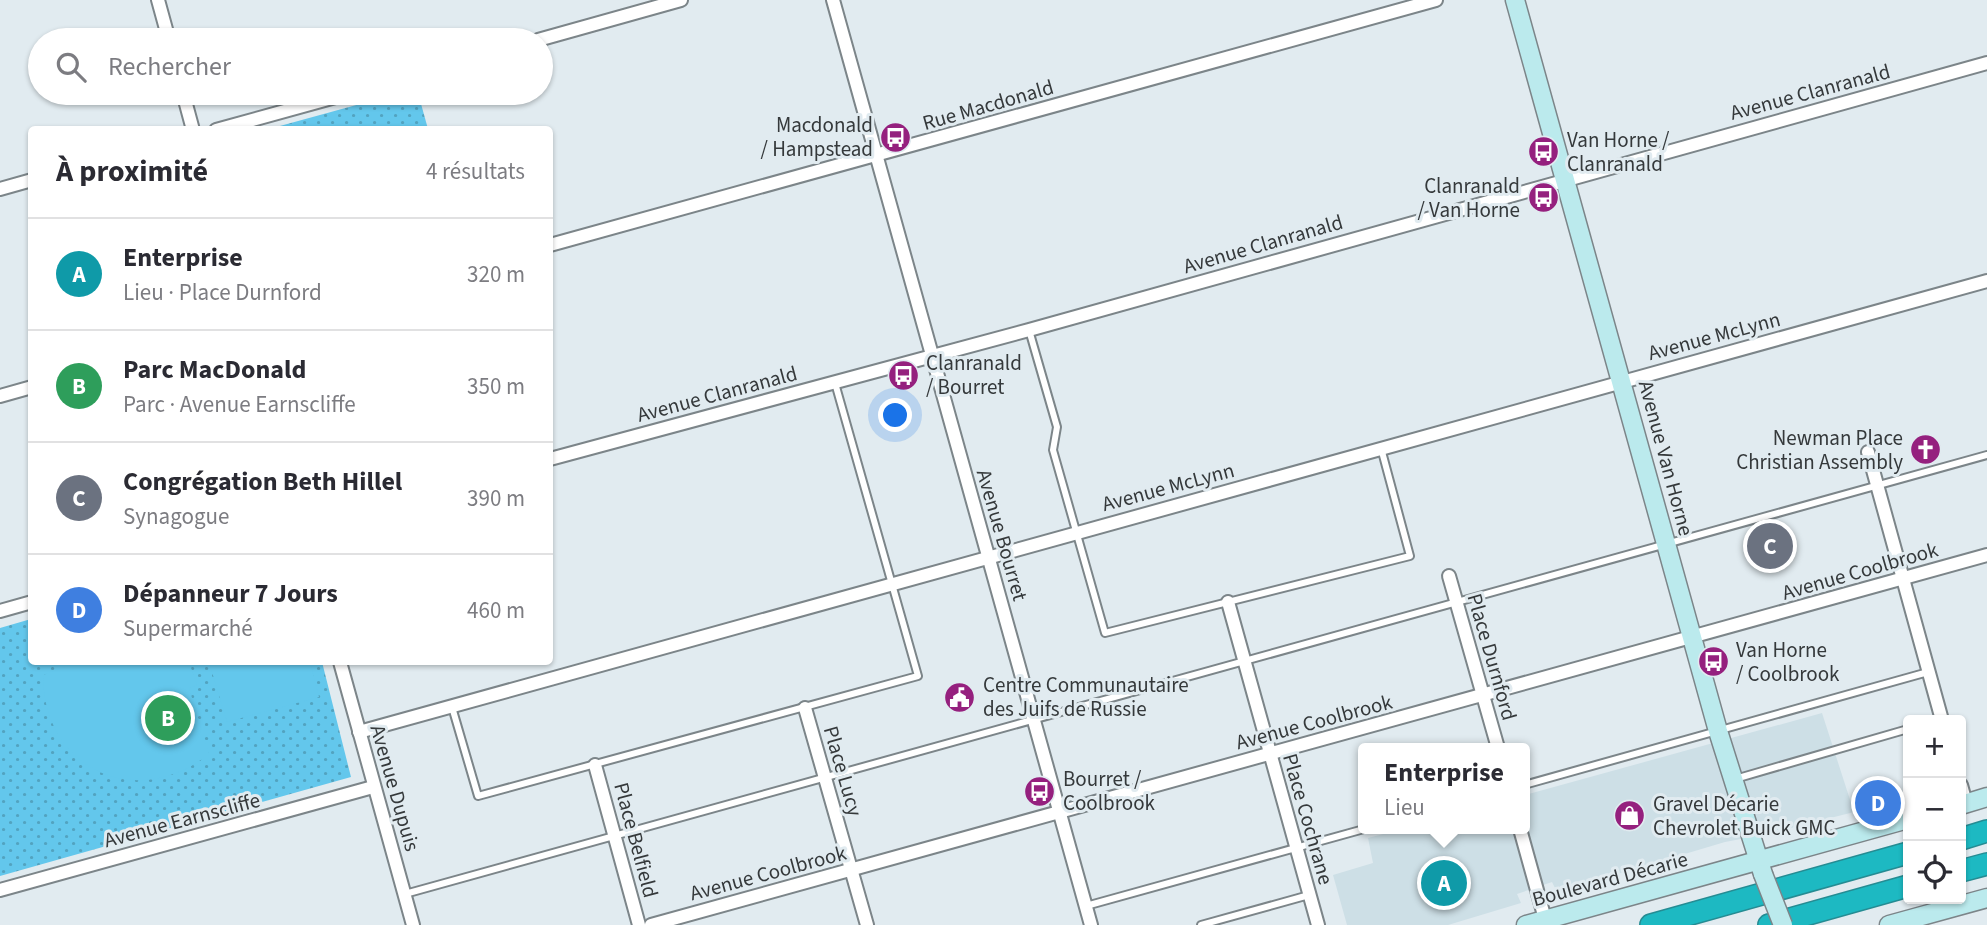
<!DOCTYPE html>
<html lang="fr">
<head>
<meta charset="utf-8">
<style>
  :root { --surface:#fff; --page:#f2f2f3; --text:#2b2b33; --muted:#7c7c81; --line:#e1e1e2; --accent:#95207e }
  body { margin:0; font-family:"Source Sans 3",sans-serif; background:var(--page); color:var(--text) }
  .controls { position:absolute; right:21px; bottom:21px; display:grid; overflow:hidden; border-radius:7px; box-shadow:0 2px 5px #0004 }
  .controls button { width:63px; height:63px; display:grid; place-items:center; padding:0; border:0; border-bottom:2px solid var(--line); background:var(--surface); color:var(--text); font:35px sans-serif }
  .you { position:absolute; left:896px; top:416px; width:24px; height:24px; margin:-18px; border:5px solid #fff; border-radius:50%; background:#1a73e8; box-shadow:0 0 0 10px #1a73e833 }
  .badge { display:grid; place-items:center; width:46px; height:46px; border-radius:50%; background:var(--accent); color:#fff; font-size:23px; font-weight:700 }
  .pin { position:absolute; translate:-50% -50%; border:4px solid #fff; box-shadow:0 2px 7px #0006 }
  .popup { position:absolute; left:1358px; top:743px; width:172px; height:91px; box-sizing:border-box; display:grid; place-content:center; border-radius:7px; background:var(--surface); filter:drop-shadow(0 2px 5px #0005); font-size:23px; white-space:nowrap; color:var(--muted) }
  .popup b { font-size:26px; color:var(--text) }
  .popup::after { content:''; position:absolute; left:50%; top:100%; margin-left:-14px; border:14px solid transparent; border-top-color:var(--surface) }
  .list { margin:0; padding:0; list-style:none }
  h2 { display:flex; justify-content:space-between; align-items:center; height:91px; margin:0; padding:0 28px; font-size:30px }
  h2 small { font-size:23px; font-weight:400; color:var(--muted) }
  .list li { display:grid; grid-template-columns:46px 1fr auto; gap:21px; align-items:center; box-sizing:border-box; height:112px; padding:0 28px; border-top:2px solid var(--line) }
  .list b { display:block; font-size:26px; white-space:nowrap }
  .list p { margin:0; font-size:23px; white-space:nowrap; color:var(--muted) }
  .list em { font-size:23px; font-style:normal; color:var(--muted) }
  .icon { flex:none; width:38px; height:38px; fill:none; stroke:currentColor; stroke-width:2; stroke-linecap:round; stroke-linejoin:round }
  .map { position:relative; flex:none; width:1987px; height:925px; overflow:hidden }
  .search { position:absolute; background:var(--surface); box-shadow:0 2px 5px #0004; left:28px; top:28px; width:525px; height:77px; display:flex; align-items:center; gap:18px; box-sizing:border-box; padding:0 24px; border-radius:38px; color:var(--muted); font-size:26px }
  .panel { position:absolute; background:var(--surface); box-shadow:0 2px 5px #0004; left:28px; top:126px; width:525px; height:539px; border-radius:7px }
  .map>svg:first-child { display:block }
</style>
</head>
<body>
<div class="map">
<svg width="1987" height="925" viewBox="0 0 1987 925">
  <defs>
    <pattern id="green-dots" width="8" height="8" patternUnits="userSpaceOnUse" patternTransform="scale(1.75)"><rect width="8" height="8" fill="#63c7ec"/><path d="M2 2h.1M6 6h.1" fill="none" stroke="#52a3c0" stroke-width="1.8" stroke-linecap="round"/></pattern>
  </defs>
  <rect width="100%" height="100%" fill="#e1ebf0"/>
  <path fill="#cddfe6" d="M1822 713 1854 812 1767 834 1725 842 1557 892 1552 882 1517 894 1521 903 1448 925H1347L1333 875 1373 863 1368 838 1402 829H1524L1525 795Z"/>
  <g fill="url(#green-dots)">
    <path d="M400 93H418L428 129H269Z"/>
    <path d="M31 619 32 662H322L351 777 0 876V628Z"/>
  </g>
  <g fill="#63c7ec">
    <path d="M78 662H189L197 685 189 688 209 754C136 812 43 769 43 675Z"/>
    <path d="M209 662H310L319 697 227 722Z"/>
  </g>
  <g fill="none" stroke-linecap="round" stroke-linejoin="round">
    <defs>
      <g id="service">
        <path d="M1029 330 1057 427 1053 450 1105 633 1410 556 1381 448"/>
        <path d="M452 707 478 796 918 676 835 383"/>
        <path d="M1735 779 1908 729"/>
        <path d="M1524 785 1928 672"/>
        <path d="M405 894 1987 455"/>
        <path d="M1086 906 1364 829"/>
        <path d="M1201 925 1309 895"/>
      </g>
      <g id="minor">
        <path d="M158 0 169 40"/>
        <path d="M833 0 1091 925"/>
        <path d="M538 40 681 0"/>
        <path d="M183 93 193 130"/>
        <path d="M216 130 350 93"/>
        <path d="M0 189 32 180"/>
        <path d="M550 245 1436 0"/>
        <path d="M0 396 32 387"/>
        <path d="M1868 452 1942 720"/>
        <path d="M550 459 1029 330 1987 63"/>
        <path d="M1449 576 1498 748"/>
        <path d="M1228 602 1318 925"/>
        <path d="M0 611 32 602"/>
        <path d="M340 662 413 925"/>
        <path d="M805 708 867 925"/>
        <path d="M359 732 1987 281"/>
        <path d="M595 765 639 925"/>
        <path d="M1961 785 1966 803"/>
        <path d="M1520 829 1545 919"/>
        <path d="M0 890 373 787"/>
        <path d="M651 925 1987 555"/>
      </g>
      <g id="secondary">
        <path d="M1515 0 1718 731 1763 874"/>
        <path d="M1961 805 1987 797"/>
        <path d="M1526 925 1908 819"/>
        <path d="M1889 925 1987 898"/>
      </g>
      <g id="motorway">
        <path d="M1961 839 1987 831"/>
        <path d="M1961 871 1987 864"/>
        <path d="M1651 925 1908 853"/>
        <path d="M1769 925 1908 886"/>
      </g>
    </defs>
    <use href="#service" stroke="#7c8589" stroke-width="10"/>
    <use href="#minor" stroke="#7c8589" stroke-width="16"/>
    <use href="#secondary" stroke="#7c8589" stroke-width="21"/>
    <use href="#motorway" stroke="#258c93" stroke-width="24"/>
    <use href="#service" stroke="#fff" stroke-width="6"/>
    <use href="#minor" stroke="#fff" stroke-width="12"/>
    <use href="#secondary" stroke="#bbeaed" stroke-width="18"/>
    <use href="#motorway" stroke="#1db9c2" stroke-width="21"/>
    <defs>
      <path id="secondary-bridge" d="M1763 874 1783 925"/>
    </defs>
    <use href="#secondary-bridge" stroke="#7c8589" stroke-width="21" stroke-linecap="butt"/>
    <use href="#secondary-bridge" stroke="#bbeaed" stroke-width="18"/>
  </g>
  <defs>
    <symbol id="bus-disc" viewBox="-11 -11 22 22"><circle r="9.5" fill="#95207e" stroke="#e1ebf0"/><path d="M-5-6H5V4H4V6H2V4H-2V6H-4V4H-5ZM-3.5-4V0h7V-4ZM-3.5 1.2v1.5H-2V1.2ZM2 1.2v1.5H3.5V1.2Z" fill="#fff"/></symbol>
    <symbol id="church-disc" viewBox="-11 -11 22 22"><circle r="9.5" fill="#95207e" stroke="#e1ebf0"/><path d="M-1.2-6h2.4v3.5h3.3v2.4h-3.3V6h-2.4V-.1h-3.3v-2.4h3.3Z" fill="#fff"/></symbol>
    <symbol id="civic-disc" viewBox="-11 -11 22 22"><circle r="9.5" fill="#95207e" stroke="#e1ebf0"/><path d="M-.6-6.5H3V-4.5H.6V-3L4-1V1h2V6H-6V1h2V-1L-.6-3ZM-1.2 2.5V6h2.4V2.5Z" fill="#fff"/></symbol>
    <symbol id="shop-disc" viewBox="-11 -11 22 22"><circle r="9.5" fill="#95207e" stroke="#e1ebf0"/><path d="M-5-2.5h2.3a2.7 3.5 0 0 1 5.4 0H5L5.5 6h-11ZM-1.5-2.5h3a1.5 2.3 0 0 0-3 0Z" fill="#fff"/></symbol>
  </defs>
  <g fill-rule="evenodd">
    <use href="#bus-disc" x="878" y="120" width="35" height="35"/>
    <use href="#bus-disc" x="1526" y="134" width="35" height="35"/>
    <use href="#bus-disc" x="1526" y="180" width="35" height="35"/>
    <use href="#bus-disc" x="886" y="358" width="35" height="35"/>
    <use href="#church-disc" x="1908" y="432" width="35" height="35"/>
    <use href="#bus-disc" x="1696" y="644" width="35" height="35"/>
    <use href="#civic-disc" x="942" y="680" width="35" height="35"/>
    <use href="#bus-disc" x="1022" y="774" width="35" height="35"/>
    <use href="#shop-disc" x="1612" y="798" width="35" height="35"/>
  </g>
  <g text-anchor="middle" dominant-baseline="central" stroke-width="6" stroke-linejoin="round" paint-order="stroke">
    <g font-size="21" fill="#35393b" stroke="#e1ebf0">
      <text transform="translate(1810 92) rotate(-15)">Avenue Clanranald</text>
      <text transform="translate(988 105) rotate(-16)">Rue Macdonald</text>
      <text transform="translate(1263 244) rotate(-16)">Avenue Clanranald</text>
      <text transform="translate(1714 336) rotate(-15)">Avenue McLynn</text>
      <text transform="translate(717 394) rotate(-15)">Avenue Clanranald</text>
      <text transform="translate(1666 458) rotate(75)">Avenue Van Horne</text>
      <text transform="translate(1168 487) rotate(-15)">Avenue McLynn</text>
      <text transform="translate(1002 535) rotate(74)">Avenue Bourret</text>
      <text transform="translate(1860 571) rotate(-16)">Avenue Coolbrook</text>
      <text transform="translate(1492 657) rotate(74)">Place Durnford</text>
      <text transform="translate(1314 722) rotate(-15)">Avenue Coolbrook</text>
      <text transform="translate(843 771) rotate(74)">Place Lucy</text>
      <text transform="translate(395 788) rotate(74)">Avenue Dupuis</text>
      <text transform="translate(1308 819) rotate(74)">Place Cochrane</text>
      <text transform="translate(182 820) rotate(-15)">Avenue Earnscliffe</text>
      <text transform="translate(636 840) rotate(75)">Place Belfield</text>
      <text transform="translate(768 873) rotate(-15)">Avenue Coolbrook</text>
      <text transform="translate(1610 879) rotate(-15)">Boulevard Décarie</text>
    </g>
    <g font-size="21" fill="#35393b" stroke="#e1ebf0" text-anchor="start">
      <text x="873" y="125" text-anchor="end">Macdonald<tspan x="873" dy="24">/ Hampstead</tspan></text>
      <text x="1567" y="140">Van Horne /<tspan x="1567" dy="24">Clanranald</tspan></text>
      <text x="1520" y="186" text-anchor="end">Clanranald<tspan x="1520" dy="24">/ Van Horne</tspan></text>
      <text x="926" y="363">Clanranald<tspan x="926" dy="24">/ Bourret</tspan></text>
      <text x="1903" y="438" text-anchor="end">Newman Place<tspan x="1903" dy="24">Christian Assembly</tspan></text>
      <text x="1736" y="650">Van Horne<tspan x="1736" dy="24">/ Coolbrook</tspan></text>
      <text x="983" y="685">Centre Communautaire<tspan x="983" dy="24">des Juifs de Russie</tspan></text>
      <text x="1063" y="779">Bourret /<tspan x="1063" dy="24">Coolbrook</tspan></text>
      <text x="1653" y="804">Gravel Décarie<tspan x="1653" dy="24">Chevrolet Buick GMC</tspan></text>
    </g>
  </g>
</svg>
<div class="controls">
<button>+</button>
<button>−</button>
<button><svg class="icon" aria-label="locate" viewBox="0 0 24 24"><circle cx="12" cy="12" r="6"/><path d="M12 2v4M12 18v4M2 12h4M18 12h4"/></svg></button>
</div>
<div class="you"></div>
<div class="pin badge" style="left:1444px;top:883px;background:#0f9aa8">A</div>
<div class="popup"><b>Enterprise</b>Lieu</div>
<div class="pin badge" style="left:168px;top:718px;background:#2e9e5b">B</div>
<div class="pin badge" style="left:1770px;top:546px;background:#6b7280">C</div>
<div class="pin badge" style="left:1878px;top:803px;background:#3f7fe0">D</div>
<div class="search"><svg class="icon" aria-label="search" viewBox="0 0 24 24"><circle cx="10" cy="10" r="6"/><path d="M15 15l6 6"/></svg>Rechercher</div>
<section class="panel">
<h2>À proximité<small>4 résultats</small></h2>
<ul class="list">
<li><span class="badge" style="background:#0f9aa8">A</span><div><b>Enterprise</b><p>Lieu · Place Durnford</p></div><em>320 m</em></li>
<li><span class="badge" style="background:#2e9e5b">B</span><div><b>Parc MacDonald</b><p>Parc · Avenue Earnscliffe</p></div><em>350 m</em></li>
<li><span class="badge" style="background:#6b7280">C</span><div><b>Congrégation Beth Hillel</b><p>Synagogue</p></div><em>390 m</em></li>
<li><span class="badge" style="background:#3f7fe0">D</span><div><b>Dépanneur 7 Jours</b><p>Supermarché</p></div><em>460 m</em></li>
</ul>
</section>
</div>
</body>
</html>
